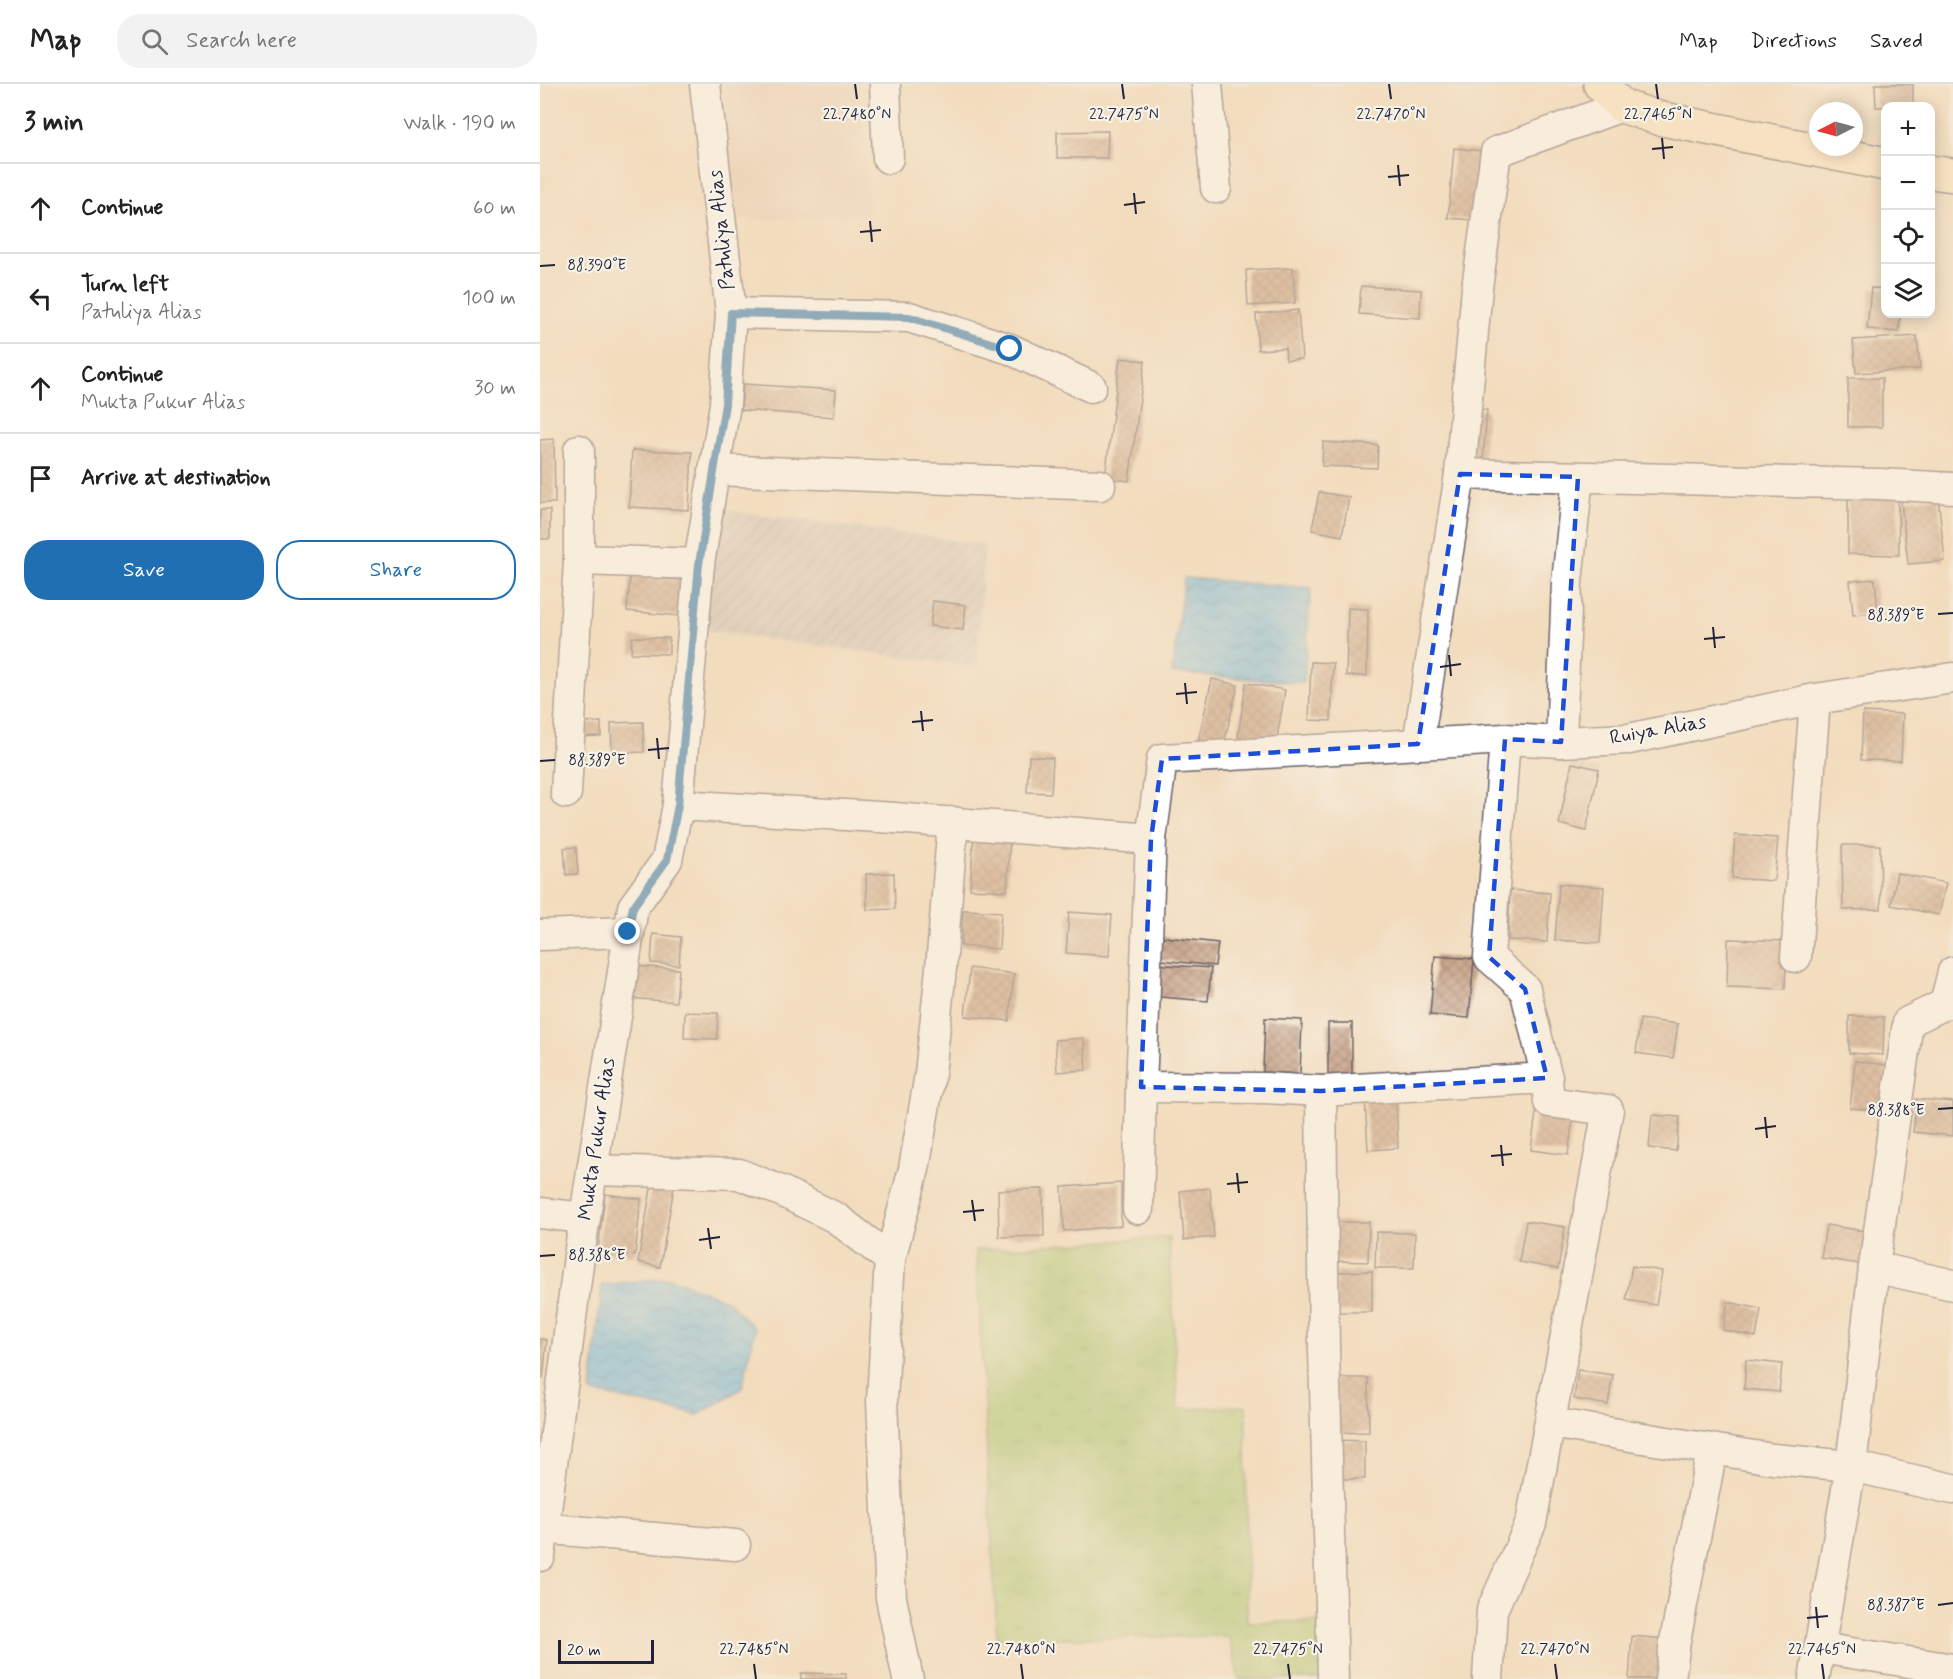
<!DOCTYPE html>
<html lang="en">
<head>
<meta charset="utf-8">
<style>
  :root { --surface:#fff; --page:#f2f2f2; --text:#222; --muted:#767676; --line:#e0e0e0; --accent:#1f6fb2 }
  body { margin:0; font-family:Mynerve,sans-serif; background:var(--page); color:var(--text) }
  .controls { position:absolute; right:18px; top:18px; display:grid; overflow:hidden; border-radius:12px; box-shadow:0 3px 15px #0003 }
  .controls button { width:54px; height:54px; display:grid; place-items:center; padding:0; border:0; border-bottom:2px solid var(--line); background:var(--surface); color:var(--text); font:30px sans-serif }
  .compass { position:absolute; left:1269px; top:18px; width:54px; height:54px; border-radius:50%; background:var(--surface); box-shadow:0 3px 15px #0003; rotate:264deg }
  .scale { position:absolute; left:18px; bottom:15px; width:96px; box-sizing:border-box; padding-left:6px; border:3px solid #22223b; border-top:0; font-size:16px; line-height:21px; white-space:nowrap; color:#22223b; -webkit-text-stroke:4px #f7f3e8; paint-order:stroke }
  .stop { position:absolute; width:18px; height:18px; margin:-14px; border:4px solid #1f6fb2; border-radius:50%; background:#fff }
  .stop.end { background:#1f6fb2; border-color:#fff; box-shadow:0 2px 6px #0008 }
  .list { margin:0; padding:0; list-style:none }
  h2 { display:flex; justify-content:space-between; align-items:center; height:78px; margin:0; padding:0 24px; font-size:26px }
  h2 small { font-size:20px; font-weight:400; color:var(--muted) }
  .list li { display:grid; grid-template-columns:39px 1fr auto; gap:18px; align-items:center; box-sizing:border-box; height:90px; padding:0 24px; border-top:2px solid var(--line) }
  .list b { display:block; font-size:22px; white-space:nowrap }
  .list p { margin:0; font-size:20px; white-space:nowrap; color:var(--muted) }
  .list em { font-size:20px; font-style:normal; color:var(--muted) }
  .actions { display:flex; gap:12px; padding:18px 24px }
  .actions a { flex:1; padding:14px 0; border:2px solid var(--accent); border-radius:24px; text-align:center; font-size:21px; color:var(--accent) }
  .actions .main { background:var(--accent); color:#fff }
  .icon { flex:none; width:33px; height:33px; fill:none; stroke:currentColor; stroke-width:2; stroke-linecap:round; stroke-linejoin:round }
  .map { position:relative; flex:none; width:1413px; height:1595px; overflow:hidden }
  header { display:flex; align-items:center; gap:36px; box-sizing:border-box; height:84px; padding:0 30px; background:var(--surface); border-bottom:2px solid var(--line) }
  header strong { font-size:28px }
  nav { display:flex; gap:33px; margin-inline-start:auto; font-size:21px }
  .search { width:420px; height:54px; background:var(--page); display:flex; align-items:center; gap:15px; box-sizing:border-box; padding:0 21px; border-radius:24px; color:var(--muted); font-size:22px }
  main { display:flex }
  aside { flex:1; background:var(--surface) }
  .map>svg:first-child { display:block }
</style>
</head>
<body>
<header>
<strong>Map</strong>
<div class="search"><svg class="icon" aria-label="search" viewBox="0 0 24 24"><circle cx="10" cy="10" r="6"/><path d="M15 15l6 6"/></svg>Search here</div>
<nav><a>Map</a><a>Directions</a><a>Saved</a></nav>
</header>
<main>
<aside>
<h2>3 min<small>Walk · 190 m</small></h2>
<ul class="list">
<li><svg class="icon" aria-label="ahead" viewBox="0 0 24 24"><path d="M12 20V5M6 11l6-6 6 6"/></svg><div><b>Continue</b></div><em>60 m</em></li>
<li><svg class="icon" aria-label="left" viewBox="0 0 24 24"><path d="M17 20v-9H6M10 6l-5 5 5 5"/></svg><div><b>Turn left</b><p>Patuliya Alias</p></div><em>100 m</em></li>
<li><svg class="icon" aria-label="ahead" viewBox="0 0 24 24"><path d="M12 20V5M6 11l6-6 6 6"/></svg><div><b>Continue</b><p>Mukta Pukur Alias</p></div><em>30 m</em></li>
<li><svg class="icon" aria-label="arrive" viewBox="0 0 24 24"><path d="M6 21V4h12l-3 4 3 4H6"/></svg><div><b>Arrive at destination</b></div></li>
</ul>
<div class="actions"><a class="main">Save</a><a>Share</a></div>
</aside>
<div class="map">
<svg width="1413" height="1595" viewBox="0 0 1413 1595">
  <defs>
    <pattern id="industrial-furrows" width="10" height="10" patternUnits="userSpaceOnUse" patternTransform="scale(1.5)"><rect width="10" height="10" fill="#cec2b9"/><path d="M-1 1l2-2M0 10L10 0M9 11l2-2" fill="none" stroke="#b1a6a0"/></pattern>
    <pattern id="park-tufts" width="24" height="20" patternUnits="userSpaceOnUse" patternTransform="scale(1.5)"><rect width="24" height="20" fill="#a7cb75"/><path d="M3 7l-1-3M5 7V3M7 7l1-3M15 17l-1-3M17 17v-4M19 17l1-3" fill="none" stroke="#8fae66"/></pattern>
    <pattern id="water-waves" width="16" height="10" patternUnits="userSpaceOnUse" patternTransform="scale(1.5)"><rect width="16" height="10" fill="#6bbae6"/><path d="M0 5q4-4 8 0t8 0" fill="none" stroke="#5897bc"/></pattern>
    <pattern id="building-cross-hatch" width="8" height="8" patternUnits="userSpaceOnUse" patternTransform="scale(1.5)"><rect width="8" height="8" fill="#c49b7f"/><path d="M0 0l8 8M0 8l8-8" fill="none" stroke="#9f7e69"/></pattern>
  </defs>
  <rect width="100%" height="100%" fill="#f7f3e8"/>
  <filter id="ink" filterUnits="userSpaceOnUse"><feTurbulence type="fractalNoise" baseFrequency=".0167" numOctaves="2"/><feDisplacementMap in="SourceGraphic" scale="12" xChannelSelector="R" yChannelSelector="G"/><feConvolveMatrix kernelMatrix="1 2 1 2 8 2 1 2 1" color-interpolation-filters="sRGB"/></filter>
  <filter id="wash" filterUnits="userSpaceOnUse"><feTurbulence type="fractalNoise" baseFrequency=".008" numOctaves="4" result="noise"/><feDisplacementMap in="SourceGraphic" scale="24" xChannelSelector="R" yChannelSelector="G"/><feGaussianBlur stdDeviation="1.35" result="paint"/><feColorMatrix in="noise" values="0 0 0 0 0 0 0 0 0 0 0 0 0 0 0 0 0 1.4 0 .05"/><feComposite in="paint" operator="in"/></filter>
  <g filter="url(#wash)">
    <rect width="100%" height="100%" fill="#f2dcbe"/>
    <path fill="#e8cfb7" d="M183 0H319L330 130 193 137Z"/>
    <path fill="url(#industrial-furrows)" d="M175 425 445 460 437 583 163 546Z"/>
    <path fill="url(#park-tufts)" stroke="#647658" stroke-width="1.5" d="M629 1153 638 1325 706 1322 707 1538H784L790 1595H699L689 1552 457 1555 436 1166Z"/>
    <g fill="url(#water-waves)" stroke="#466e90" stroke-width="1.5">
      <path d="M644 494 771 504 764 599 632 589Z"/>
      <path d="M130 1194 188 1217 215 1245 202 1304 158 1331 51 1308 62 1201Z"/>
    </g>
    <g id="blocks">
      <g fill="url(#building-cross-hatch)">
        <path d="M1335 0H1373V22L1336 23Z"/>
        <path d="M568 47 567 74H517V48Z"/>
        <path d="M914 64 952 68 946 137 908 134Z"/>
        <path d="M753 184 755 219 708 222 706 186Z"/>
        <path d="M821 202 881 206 880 234 819 230Z"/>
        <path d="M1331 204 1346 205V230H1360L1359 248 1327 245Z"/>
        <path d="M758 226 762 275 746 276 745 264 718 266 716 230Z"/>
        <path d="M1377 252 1380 285 1316 289 1313 256Z"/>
        <path d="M580 274 605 277 589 397 565 394Z"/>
        <rect x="1308" y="294" width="34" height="49"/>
        <path d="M203 300 296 306 294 333 201 326Z"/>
        <path d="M920 324 947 326 943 377 916 375Z"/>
        <path d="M14 355 15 419H0V356Z"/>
        <path d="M783 358 838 361 837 384 782 382Z"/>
        <path d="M92 366 152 368 149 426 89 423Z"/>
        <path d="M779 408 809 413 802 452 772 446Z"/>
        <path d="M1308 412H1358L1359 471 1308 470Z"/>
        <path d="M1398 413 1405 477 1368 480 1361 417Z"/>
        <rect x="0" y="426" width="10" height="29"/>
        <path d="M90 492 143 496 140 532 87 527Z"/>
        <path d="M1335 495 1338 529 1313 531 1310 497Z"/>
        <path d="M393 517 426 521 423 546 390 542Z"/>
        <path d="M808 524 828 525 827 592H806Z"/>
        <path d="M92 553 129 554V570L91 569Z"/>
        <path d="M771 578 793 579 791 637 769 636Z"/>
        <path d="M672 595 698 601 683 663 658 658Z"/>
        <path d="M706 599 745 606 736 660 698 653Z"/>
        <path d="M1323 628 1363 630 1361 677 1321 676Z"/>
        <path d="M61 638V652L33 653V639Z"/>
        <path d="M103 638 104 668 72 669 71 639Z"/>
        <path d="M489 672 513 674 511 709 487 708Z"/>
        <path d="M1032 679 1059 685 1046 747 1019 740Z"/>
        <path d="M434 751 470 753 467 807 430 805Z"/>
        <path d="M1195 751 1238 754 1234 797 1192 794Z"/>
        <path d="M1302 761H1340L1341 825 1303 826Z"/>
        <path d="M36 763 38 790 26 791 24 764Z"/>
        <path d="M354 789 355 825 327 826 326 790Z"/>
        <path d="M1357 789 1406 799 1399 831 1351 821Z"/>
        <path d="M1019 800 1064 803 1060 859 1015 856Z"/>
        <path d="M970 806 1010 809 1007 858 968 856Z"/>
        <path d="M423 826 461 828 459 865 421 862Z"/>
        <path d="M529 828 572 831 569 872 526 869Z"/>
        <path d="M113 850 141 853 139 881 111 879Z"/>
        <path d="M616 852 678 859 675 882 613 875Z"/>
        <path d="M1188 855 1247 857 1245 905 1187 903Z"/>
        <path d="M895 872 934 875 929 934 890 931Z"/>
        <path d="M611 880 671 884 668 917 608 912Z"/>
        <path d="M91 882 139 885 136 918 89 914Z"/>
        <path d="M430 884 474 890 469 937 425 932Z"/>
        <path d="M145 928 178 929 177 955 144 954Z"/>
        <path d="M1309 932 1344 933 1343 971 1309 969Z"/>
        <path d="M725 934 762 936 760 990 723 988Z"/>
        <path d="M1100 935 1138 940 1133 974 1096 969Z"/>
        <rect x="788" y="939" width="24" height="52"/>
        <path d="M544 954 546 986 517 988 515 956Z"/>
        <path d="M1315 977 1347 981 1342 1027 1310 1024Z"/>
        <path d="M856 1014 858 1064 828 1066 825 1015Z"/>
        <path d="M1376 1015 1413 1018V1052L1373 1048Z"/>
        <path d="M997 1021 1034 1026 1028 1071 991 1066Z"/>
        <path d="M1112 1031 1140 1033 1136 1067 1109 1064Z"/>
        <path d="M112 1099 134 1103 120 1183 98 1178Z"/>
        <path d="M581 1099V1142L524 1147 522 1103Z"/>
        <path d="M670 1104 674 1153 644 1156 640 1107Z"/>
        <path d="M503 1105 504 1152 459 1153 458 1106Z"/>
        <path d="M65 1110 101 1115 95 1172 58 1167Z"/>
        <path d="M986 1137 1025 1143 1018 1185 979 1178Z"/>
        <path d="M795 1138H829L828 1178 794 1177Z"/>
        <path d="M1286 1141 1331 1148 1326 1181 1281 1174Z"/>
        <path d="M836 1148 875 1149 874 1184H835Z"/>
        <path d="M1092 1182 1122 1187 1116 1221 1086 1216Z"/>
        <path d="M832 1187V1228H796V1188Z"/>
        <path d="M1188 1218 1221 1225 1216 1253 1183 1246Z"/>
        <path d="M0 1255 7 1256 3 1294H0Z"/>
        <path d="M1206 1276 1242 1280 1239 1308 1204 1305Z"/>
        <path d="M1038 1286 1073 1291 1068 1321 1034 1315Z"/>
        <path d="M794 1294H828L829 1348 796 1349Z"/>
        <path d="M795 1356 825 1357V1395H794Z"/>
        <path d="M1092 1552 1127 1555 1123 1595H1089Z"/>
        <path d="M261 1589 306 1590V1595H261Z"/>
      </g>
    </g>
  </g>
  <g filter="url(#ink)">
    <use href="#blocks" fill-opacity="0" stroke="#6b6369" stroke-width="1.5"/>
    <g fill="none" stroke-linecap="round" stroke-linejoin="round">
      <defs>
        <g id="street">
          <path d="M345 0 348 74"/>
          <path d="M667 0 676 104"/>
          <path d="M191 229 369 233 470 265 551 303"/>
          <path d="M174 386 560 401"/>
          <path d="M920 390 1340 400 1413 404"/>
          <path d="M39 476 159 480"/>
          <path d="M1021 658 1027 498 1038 393"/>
          <path d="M878 660 920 390 937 204 956 68 1082 22"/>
          <path d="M26 709 39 476V366"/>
          <path d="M138 721 355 734 611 755 622 675 965 655"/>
          <path d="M0 851 88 848"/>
          <path d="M1256 873 1275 615"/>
          <path d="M601 1003 725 1004 781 1007 1007 994"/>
          <path d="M781 1007 784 1266 793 1595"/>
          <path d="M52 1086 199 1090 241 1107 296 1134 350 1175"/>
          <path d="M598 1125 601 1003 611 755"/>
          <path d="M0 1129 45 1134"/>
          <path d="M1334 1183 1413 1201"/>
          <path d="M1010 1339 1233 1375 1311 1382 1413 1405"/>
          <path d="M0 1444 195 1461"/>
          <path d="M0 1472 40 1165 93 823 127 776 138 721 159 480 185 320 191 229 165 0"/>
          <path d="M1280 1564 1413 1585"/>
          <path d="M368 1595 351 1514 342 1317 350 1175 374 1085 390 990 401 884 413 738"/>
          <path d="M948 1595 952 1526 991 1439 1068 1026 1009 1018 1007 994 985 905 949 873 965 655 1021 658 1089 655 1275 615 1413 594"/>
          <path d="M1130 1595 1135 1557 1172 1366"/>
          <path d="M1274 1595 1311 1382 1334 1183 1368 938 1405 920 1413 888"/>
        </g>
        <g id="secondary">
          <path d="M1060 0 1082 22 1118 34 1346 80"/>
          <path d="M1390 88 1413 91"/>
        </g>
      </defs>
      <use href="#street" stroke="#6b6369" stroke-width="33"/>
      <use href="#secondary" stroke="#6b6369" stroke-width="36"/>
      <use href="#street" stroke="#fff" stroke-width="30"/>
      <use href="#secondary" stroke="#fbe6c4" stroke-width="33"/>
    </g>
  </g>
  <g fill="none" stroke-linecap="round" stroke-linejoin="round" filter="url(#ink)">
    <path stroke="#1f6fb2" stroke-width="8" d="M88 848 93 823 127 776 138 721 159 480 185 320 191 229 369 233 470 265"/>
  </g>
  <path d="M0 0H1413V1595H0ZM920 390 1038 393 1021 658 965 655 949 873 985 905 1007 994 781 1007 601 1003 611 755 622 675 878 660Z" fill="#f2dcbe" fill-opacity=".55" fill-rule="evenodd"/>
  <path fill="none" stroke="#1d4ed8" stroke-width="4.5" stroke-dasharray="12 8" stroke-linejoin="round" d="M920 390 1038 393 1021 658 965 655 949 873 985 905 1007 994 781 1007 601 1003 611 755 622 675 878 660Z"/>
  <path fill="none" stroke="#22223b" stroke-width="2" d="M315 0 317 15M582 0 584 15M849 0 851 15M1116 0 1118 15M1122 54 1124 75M1112 65 1133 63M858 81 860 102M848 93 869 91M594 109 596 130M584 121 605 118M330 137 332 158M320 148 341 146M0 182 15 181M1398 530 1413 529M1173 543 1175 564M1164 555 1185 553M909 571 911 592M900 583 921 580M645 599 647 620M636 610 657 608M381 627 383 647M372 638 393 636M117 654 119 675M108 666 129 664M0 677 15 676M1398 1025 1413 1024M1225 1033 1227 1054M1215 1045 1236 1042M961 1061 963 1082M951 1072 972 1070M697 1089 699 1109M687 1100 708 1098M432 1116 435 1137M423 1128 444 1126M168 1144 171 1165M159 1156 180 1153M0 1172 15 1171M1398 1521 1413 1519M1276 1523 1278 1544M1267 1534 1288 1532M214 1580 216 1595M481 1580 483 1595M748 1580 750 1595M1015 1580 1017 1595M1282 1580 1284 1595"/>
  <g text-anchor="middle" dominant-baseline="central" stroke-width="4.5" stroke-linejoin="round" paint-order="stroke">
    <g font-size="20" fill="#22223b" stroke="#f7f3e8">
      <text transform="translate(182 146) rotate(-96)">Patuliya Alias</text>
      <text transform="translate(1118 646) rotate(-10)">Ruiya Alias</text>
      <text transform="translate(57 1055) rotate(-82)">Mukta Pukur Alias</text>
    </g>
  </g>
  <g font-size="15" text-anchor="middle" fill="#22223b" stroke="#f7f3e8" stroke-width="4.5" stroke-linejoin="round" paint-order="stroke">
    <text x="317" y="35">22.7480°N</text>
    <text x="584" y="35">22.7475°N</text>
    <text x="851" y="35">22.7470°N</text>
    <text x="1118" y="35">22.7465°N</text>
    <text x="57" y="186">88.390°E</text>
    <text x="1356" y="536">88.389°E</text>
    <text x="57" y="681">88.389°E</text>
    <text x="1356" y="1031">88.388°E</text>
    <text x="57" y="1176">88.388°E</text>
    <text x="1356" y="1526">88.387°E</text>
    <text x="214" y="1570">22.7485°N</text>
    <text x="481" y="1570">22.7480°N</text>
    <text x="748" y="1570">22.7475°N</text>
    <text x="1015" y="1570">22.7470°N</text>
    <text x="1282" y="1570">22.7465°N</text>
  </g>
</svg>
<div class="controls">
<button>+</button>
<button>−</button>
<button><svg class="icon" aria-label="locate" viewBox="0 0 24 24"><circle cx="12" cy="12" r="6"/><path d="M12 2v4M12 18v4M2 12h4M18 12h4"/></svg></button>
<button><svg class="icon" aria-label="layers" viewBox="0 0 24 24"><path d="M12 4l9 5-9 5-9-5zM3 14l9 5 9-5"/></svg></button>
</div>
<svg class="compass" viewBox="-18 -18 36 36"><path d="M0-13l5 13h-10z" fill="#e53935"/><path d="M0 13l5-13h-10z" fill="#767676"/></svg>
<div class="scale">20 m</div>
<div class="stop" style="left:470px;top:265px"></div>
<div class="stop end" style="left:88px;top:848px"></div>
</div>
</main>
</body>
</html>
